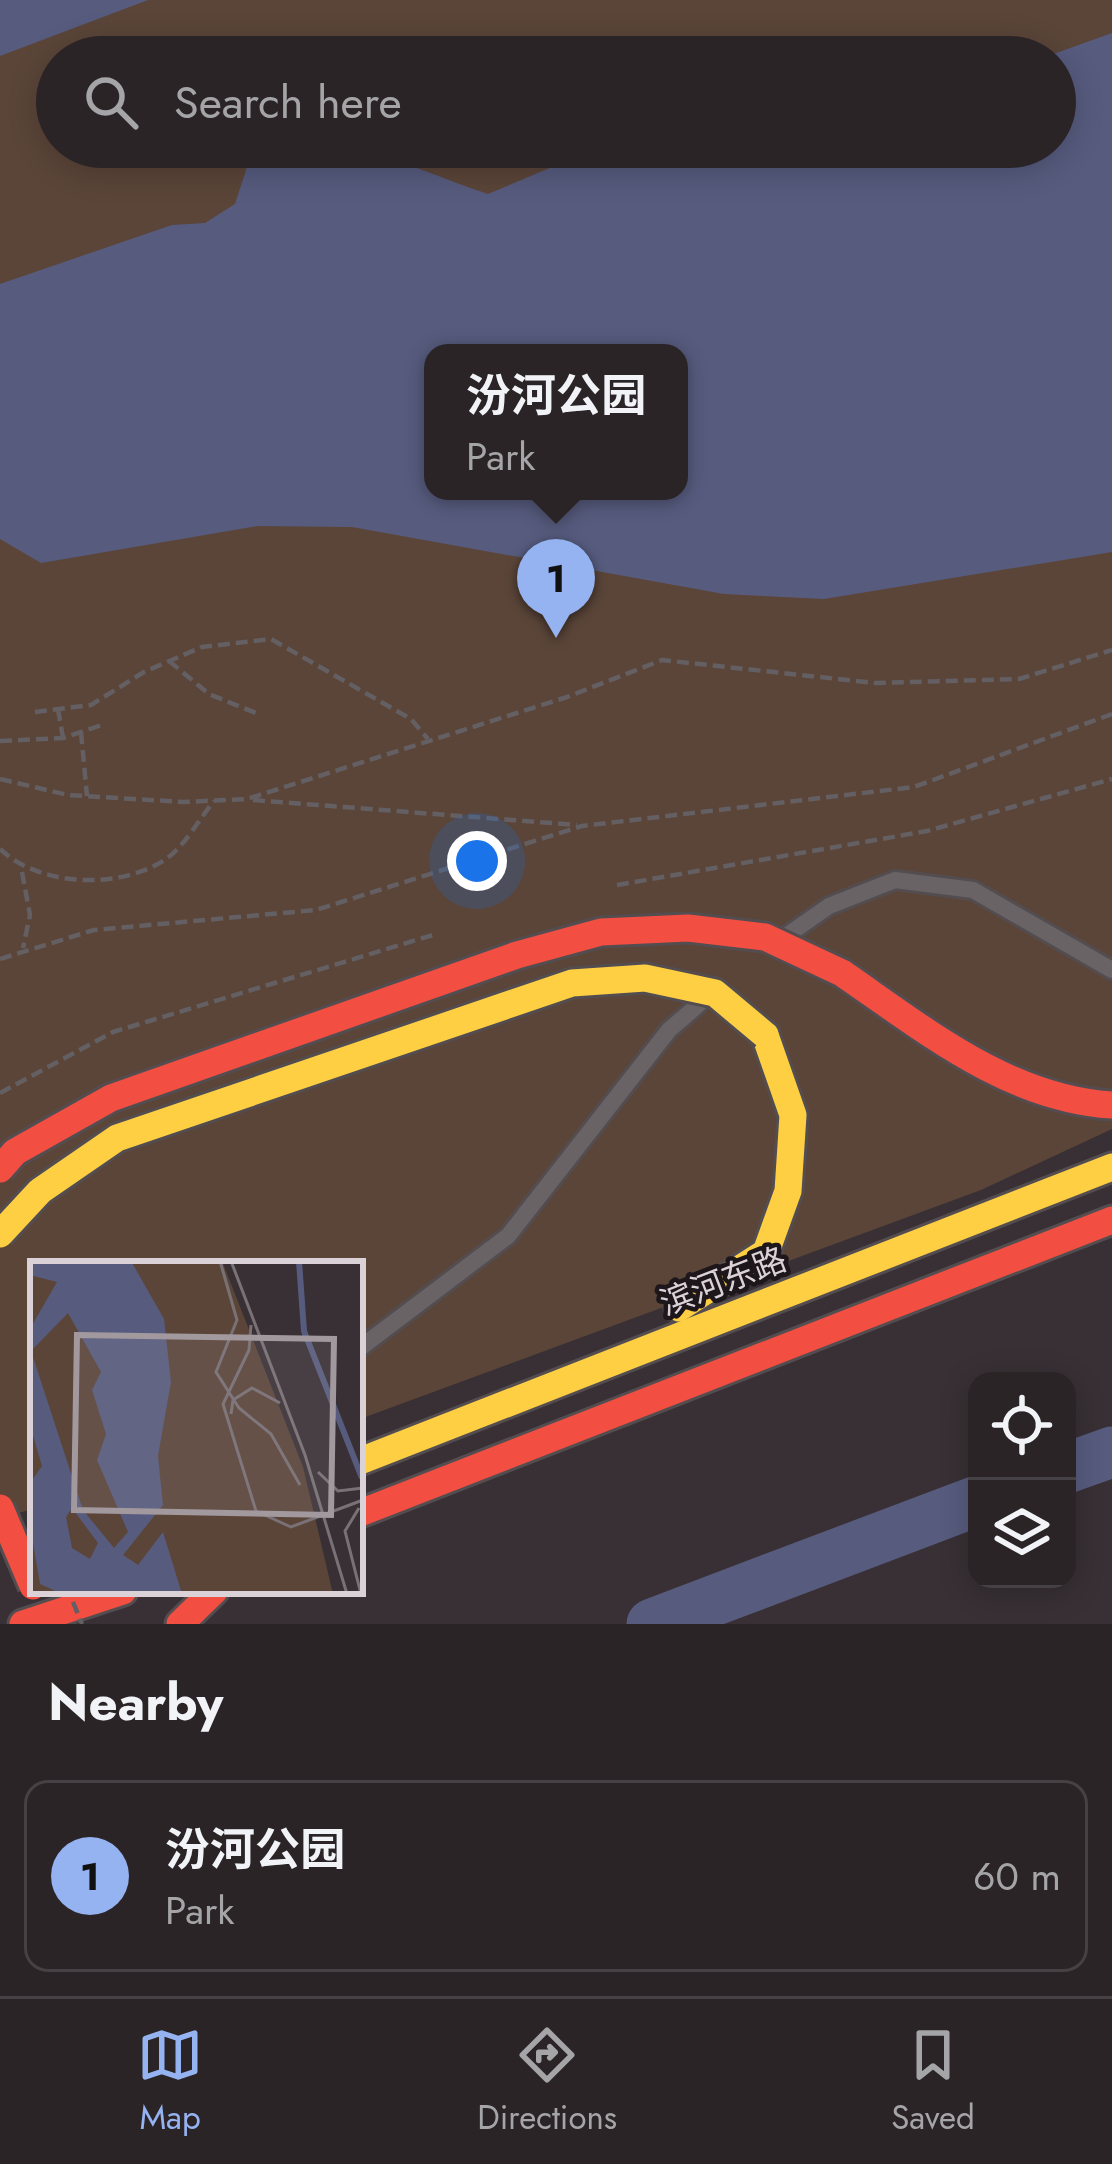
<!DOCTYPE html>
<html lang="en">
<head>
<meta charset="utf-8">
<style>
  :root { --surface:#2a2427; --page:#363033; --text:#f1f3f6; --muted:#a5a4a7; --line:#464144; --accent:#95b2f1 }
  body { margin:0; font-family:Jost,"Noto Sans SC",sans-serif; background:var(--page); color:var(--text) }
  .controls { position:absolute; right:36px; bottom:36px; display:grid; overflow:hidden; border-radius:24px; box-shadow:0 6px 30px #0003 }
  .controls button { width:108px; height:108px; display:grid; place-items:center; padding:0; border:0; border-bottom:3px solid var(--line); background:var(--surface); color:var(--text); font:60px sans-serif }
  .you { position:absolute; left:477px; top:861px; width:42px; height:42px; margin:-30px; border:9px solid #fff; border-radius:50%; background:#1a73e8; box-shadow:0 0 0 18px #1a73e833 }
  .badge { display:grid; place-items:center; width:78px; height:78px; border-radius:50%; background:var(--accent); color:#111; font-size:39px; font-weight:700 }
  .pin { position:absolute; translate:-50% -99px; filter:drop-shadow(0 3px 6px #0008) }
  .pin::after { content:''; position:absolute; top:63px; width:42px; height:36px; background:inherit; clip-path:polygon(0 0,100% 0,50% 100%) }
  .popup { position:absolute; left:424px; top:344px; width:264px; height:156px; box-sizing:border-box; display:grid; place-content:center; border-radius:24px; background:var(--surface); filter:drop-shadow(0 3px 9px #0005); font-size:39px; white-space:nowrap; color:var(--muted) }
  .popup b { font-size:45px; color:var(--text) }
  .popup::after { content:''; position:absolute; left:50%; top:100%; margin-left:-24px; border:24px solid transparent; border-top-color:var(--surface) }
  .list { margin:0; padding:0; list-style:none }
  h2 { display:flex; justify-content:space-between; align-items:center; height:156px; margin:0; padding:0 48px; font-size:51px }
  h2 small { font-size:39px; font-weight:400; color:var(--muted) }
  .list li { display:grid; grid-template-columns:78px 1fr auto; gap:36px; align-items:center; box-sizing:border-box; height:192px; margin:0 24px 24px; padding:0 24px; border:3px solid var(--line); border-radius:24px }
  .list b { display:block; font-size:45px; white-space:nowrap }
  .list p { margin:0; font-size:39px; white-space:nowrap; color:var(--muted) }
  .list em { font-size:39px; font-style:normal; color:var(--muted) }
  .icon { flex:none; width:66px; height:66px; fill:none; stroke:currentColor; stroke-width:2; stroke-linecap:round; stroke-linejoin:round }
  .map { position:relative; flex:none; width:1112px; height:1624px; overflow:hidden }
  .search { position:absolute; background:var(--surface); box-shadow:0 6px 30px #0003; left:36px; right:36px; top:36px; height:132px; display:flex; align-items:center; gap:30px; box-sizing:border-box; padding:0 42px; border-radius:66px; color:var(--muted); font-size:45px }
  .sheet { height:372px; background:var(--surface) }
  nav { display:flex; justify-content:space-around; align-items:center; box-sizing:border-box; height:168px; border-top:3px solid var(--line); background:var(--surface); font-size:33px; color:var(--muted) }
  nav a { display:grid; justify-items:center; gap:6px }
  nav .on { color:var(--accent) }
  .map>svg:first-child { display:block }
</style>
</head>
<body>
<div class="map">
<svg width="1112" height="1624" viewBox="0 0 1112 1624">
  <rect width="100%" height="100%" fill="#383034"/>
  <path fill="#5b4539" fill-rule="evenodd" d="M0 0H1112V1129L981 1190 360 1419V1264H33V1509L0 1518ZM57 57H1055V147H57ZM433 353H679V491H433Z"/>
  <g fill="#575c7f" fill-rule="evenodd">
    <path d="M0 0H148L0 56Z"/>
    <path d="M1112 33V552L824 599 724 594 352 527 258 526 41 563 0 539V284L172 225 205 223 235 204 247 167C332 121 403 166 488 194L600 147H1055V57H1045ZM433 353H679V491H433Z"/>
  </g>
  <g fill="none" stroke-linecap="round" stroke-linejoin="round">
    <g stroke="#575c7f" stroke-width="51">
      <path d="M1067 1468 1112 1452"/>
      <path d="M652 1624 977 1501"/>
    </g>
    <defs>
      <g id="lane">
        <path d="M789 934 829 906 895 880 973 890 1112 970"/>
        <path d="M360 1348 508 1236 669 1030 698 1005"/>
      </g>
      <g id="slow">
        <path d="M679 1308 766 1252 788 1191 793 1115 765 1035"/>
        <path d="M360 1461 1112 1167"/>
      </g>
      <g id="jam">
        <path d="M842 973C925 1030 1009 1099 1112 1105"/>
        <path d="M360 1513 1112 1220"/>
        <path d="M23 1624 123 1591"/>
        <path d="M180 1624 214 1591"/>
      </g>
    </defs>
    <use href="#lane" stroke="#544d50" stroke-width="22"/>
    <use href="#slow" stroke="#544d50" stroke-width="33"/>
    <use href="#jam" stroke="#544d50" stroke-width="33"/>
    <g stroke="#645f62" stroke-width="4.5" stroke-dasharray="12 6" stroke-linecap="butt">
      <path d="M169 661 209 694 256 713"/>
      <path d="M58 709 63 738"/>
      <path d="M35 712 91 705 144 672 202 647 271 639 411 719 428 739"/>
      <path d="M81 732 87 796"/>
      <path d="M0 741 63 738 105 724"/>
      <path d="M0 779 68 795 183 802 247 799 567 697 662 660 875 683 1019 679 1112 650"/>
      <path d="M253 800 577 825"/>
      <path d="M0 849C40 887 120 890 166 859 184 847 200 818 214 801"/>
      <path d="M22 872 30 915 23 948"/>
      <path d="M617 885 927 831 1112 779"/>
      <path d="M0 959 94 930 316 910 582 826 914 787 1112 714"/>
      <path d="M0 1093 113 1032 433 935"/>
    </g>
    <use href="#lane" stroke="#6a6366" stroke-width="16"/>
    <use href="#slow" stroke="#ffcf43" stroke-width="27"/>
    <use href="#jam" stroke="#f24e42" stroke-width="27"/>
    <defs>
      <path id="slow-bridge" d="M0 1234 40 1191 117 1138 572 983 645 978 715 993 765 1035"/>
      <g id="jam-bridge">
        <path d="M0 1169 15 1152 111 1098 517 955 601 932 688 928 765 937 842 973"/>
        <path d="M0 1508 33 1586"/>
      </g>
    </defs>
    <use href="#slow-bridge" stroke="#544d50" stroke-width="33" stroke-linecap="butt"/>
    <use href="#jam-bridge" stroke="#544d50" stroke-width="33" stroke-linecap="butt"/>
    <path stroke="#645f62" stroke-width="4.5" stroke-dasharray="12 6" stroke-linecap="butt" d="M73 1602 82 1624"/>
    <use href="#slow-bridge" stroke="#ffcf43" stroke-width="27"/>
    <use href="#jam-bridge" stroke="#f24e42" stroke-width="27"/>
  </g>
  <g text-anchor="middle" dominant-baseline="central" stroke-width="9" stroke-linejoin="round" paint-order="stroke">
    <g font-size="33" fill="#dbd2d7" stroke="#1d171b">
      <text transform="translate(723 1281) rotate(-21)">滨河东路</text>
    </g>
  </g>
  <g transform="translate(30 1261)">
    <rect width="333" height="333" fill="#383034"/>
    <path d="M192 0 273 206 303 333H0V1Z" fill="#5b4539"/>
    <path d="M0 0H101L134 58 141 121 128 195 133 244 93 294 108 304 133 271 152 333H32L10 323 0 264V222L12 205 0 164V68L27 21 0 14ZM38 52 71 111 62 129 76 173 67 199 98 271 84 287 53 249 1 90ZM42 247 68 282 60 298 42 287 36 256Z" fill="#575c7f" fill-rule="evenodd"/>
    <path fill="none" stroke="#575c7f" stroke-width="6" d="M269 0 274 70 332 217"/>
    <path fill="none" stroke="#797175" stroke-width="3" d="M190 0 207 59 186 111 209 147 241 173 270 224M201 0 275 194 317 333M221 64 219 89 193 143 226 250 261 266 333 239M201 153 203 139 222 127 250 142M288 211 308 230 333 227M329 247 315 270 331 333"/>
    <path fill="#a2999e" fill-opacity="0.15" stroke="#a2999e" stroke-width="6" d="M47 74 304 78 301 254 44 249Z"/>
    <rect width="333" height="333" fill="none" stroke="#dbd2d7" stroke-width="6"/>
  </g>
</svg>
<div class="controls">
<button><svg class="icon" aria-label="locate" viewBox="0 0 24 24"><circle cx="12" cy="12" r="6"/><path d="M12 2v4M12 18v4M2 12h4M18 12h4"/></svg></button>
<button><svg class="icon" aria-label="layers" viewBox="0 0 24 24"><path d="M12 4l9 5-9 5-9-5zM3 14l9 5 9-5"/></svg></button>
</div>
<div class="you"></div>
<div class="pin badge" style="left:556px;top:638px">1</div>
<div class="popup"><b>汾河公园</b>Park</div>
<div class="search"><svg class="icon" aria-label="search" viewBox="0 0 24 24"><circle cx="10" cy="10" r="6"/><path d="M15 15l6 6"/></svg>Search here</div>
</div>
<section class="sheet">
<h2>Nearby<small></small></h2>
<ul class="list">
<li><span class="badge">1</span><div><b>汾河公园</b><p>Park</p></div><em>60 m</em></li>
</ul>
</section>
<nav>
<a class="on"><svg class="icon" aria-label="map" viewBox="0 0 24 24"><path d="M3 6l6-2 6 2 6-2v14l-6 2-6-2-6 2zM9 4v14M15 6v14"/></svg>Map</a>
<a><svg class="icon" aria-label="directions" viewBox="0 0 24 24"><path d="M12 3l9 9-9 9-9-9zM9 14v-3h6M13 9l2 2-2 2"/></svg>Directions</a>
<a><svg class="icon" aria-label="saved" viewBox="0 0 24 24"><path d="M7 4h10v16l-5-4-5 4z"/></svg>Saved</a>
</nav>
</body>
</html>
